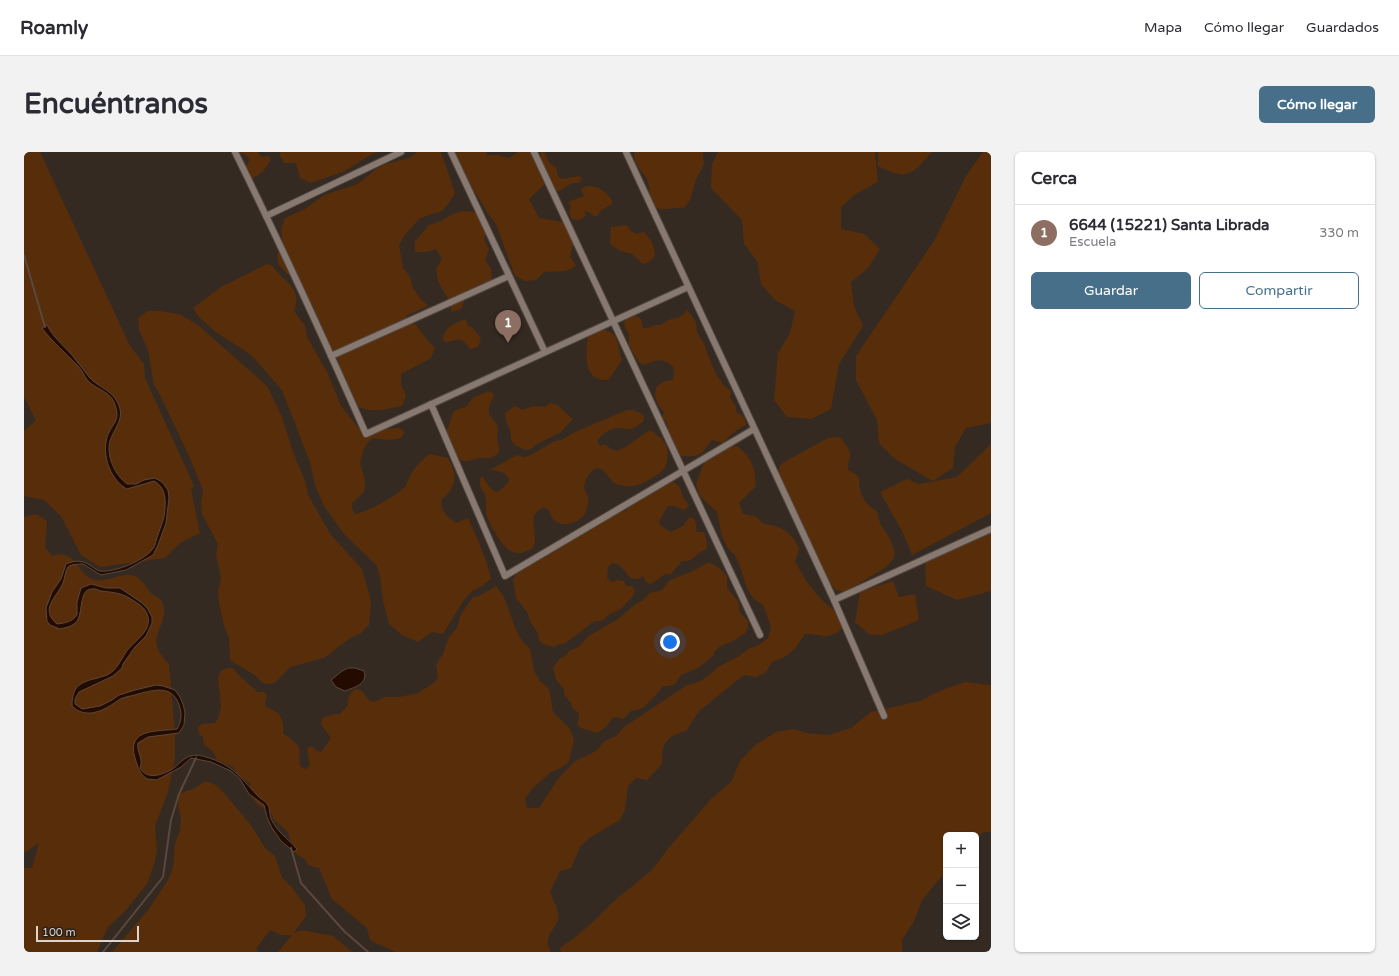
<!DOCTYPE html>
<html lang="es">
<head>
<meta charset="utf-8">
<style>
  :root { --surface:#fff; --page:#f2f2f3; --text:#2b2b33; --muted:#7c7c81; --line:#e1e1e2; --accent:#486f89 }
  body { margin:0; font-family:"Varela Round",sans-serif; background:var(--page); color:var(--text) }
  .controls { position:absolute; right:12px; bottom:12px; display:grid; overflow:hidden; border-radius:6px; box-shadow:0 1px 3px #0004 }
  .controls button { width:36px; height:36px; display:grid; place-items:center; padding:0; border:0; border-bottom:1px solid var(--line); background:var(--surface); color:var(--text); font:20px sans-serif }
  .scale { position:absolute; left:12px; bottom:10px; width:103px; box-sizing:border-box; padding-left:4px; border:2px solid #dcd4cf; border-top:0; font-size:11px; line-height:14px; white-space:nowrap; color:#dcd4cf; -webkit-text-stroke:3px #2b2019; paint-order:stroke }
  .you { position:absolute; left:646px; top:490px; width:14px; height:14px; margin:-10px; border:3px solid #fff; border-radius:50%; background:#1a73e8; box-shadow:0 0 0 6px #1a73e833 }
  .badge { display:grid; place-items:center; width:26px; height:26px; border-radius:50%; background:var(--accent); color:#fff; font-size:13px; font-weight:700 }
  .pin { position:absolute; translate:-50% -33px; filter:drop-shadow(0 1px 2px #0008) }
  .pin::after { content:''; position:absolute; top:21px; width:14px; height:12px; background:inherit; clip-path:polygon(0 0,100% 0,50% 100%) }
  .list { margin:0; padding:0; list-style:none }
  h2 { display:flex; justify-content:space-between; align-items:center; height:52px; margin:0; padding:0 16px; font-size:17px }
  h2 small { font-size:13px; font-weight:400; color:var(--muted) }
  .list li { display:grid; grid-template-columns:26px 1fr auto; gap:12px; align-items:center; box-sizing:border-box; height:56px; padding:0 16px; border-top:1px solid var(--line) }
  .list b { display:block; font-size:15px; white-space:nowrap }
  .list p { margin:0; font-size:13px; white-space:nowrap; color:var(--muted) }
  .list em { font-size:13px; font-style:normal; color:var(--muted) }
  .actions { display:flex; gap:8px; padding:12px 16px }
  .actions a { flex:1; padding:9px 0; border:1px solid var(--accent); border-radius:6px; text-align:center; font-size:14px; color:var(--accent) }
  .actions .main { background:var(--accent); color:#fff }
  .icon { flex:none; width:22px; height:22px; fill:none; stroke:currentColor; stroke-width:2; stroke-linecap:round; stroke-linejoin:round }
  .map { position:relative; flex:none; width:967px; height:800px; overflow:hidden; border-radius:6px }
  header { display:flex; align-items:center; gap:24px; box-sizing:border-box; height:56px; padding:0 20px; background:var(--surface); border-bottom:1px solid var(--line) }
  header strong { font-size:19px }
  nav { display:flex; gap:22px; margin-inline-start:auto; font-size:14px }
  .intro { display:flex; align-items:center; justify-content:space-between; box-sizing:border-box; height:96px; padding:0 24px }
  h1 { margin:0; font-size:28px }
  .button { padding:10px 18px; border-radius:6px; background:var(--accent); color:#fff; font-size:14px; font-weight:700 }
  main { display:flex; gap:24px; padding:0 24px }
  aside { flex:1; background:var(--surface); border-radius:6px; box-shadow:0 1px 3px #0004 }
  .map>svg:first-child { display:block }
</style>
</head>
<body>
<header>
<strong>Roamly</strong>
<nav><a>Mapa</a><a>Cómo llegar</a><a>Guardados</a></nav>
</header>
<div class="intro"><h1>Encuéntranos</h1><a class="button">Cómo llegar</a></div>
<main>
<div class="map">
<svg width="967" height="800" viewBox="0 0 967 800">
  <rect width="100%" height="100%" fill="#352a22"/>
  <g fill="#582d0a">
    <path d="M0 0H16L106 194 120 212 121 226 170 334 167 337 176 381 156 391 141 406 76 415 57 403 37 364 20 348 0 344V279L12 268 0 245Z"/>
    <path d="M216 0H234L237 5 244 4 247 7C242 17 237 23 226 27L221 16 226 8 223 4Z"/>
    <path d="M256 0H353L346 3 321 19 287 31 276 26 272 11H260L256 4Z"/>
    <path d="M393 0H417L431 41 425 51 418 59 396 66 381 83 375 93 379 116 386 125 389 136 396 146 404 154 383 163 379 173 389 169 403 188 411 196 407 206 377 222V233L382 243 378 254 357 258H345L334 255 325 247 319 238 315 226 316 215 313 204 298 186 279 146V135L273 126 263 122 255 113 253 102 259 93 257 77 261 66 281 57 300 43 334 32 352 17 362 12 385 6Z"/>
    <path d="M429 0H463L462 3H474L485 6 494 0H514L515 10 521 32 505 47 515 66 538 70 549 74 554 84 549 93 546 104 552 114 542 119 520 120 512 128 501 129 491 124 472 72 465 63 453 43 438 25Z"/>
    <path d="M517 0H521C524 8 524 12 532 15L533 19V22L537 27 556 24 558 27 554 31H548L535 39 530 38C524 27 516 12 517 0Z"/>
    <path d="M610 0H679L680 12 672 28 666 48 660 56C655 55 638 58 636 57 623 52 627 39 624 30 619 17 610 17 610 0Z"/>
    <path d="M694 0H851L854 30 833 41 817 55V77L840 82 856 97 844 116 827 130 830 154 839 174 815 212 807 257 787 267 763 265 750 248 754 201 766 181 771 159 751 148 737 132 733 109 720 92 718 68 687 36 688 12Z"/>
    <path d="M854 0H908C887 23 885 29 854 14Z"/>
    <path d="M959 0H967V271L942 276 931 295 929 316 909 329 871 307 855 291 853 268 832 228V204L910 89 942 24Z"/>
    <path d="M563 34C575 34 580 38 588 48V52L576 59 574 63 571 65 566 61 560 59 562 63 556 68 548 67 545 60 547 54 544 50 560 44 557 37Z"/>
    <path d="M438 59 450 60 460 66 463 77 460 88 465 97 461 108 467 117 468 128C449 134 443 137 438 156L428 160 425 149 414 129 412 117 418 107 412 97 402 100H391V89L405 73 417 69 427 63Z"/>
    <path d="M603 73 606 78 612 82 620 80C627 88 631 94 631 104L625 110 619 112 608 102 596 99 586 92 587 75Z"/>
    <path d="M243 112C249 113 251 117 255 122 267 135 277 138 270 159L281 174 283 185 304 222 317 254 341 284C352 279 364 276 376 276L380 280 378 285 373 287 362 288 350 286 345 289 342 293 339 299 336 311 341 328 340 340 328 351V356L331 362C341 361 374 343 381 335 383 332 384 328 386 324 390 316 398 308 405 302L424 306C430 317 434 327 426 339 424 342 419 345 418 348 415 358 425 367 433 371L444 366C453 386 462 405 467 427L458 434 447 440 439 449 419 482 408 480 394 490 378 483 365 472 359 449 356 425 353 414 320 382 300 354 291 333 286 311 282 300 258 238 229 205 220 198 201 186 192 180 175 165 169 156 197 135Z"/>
    <path d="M663 158C666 162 670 166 672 171 673 174 672 177 673 180 675 185 679 189 681 194 683 197 682 196 683 200 688 213 694 231 707 239L706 245 712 255V260L717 263 721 267 722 273C712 277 706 284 699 291L688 288C685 291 685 292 682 296 676 306 664 305 654 303L650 292 646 288 644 283 643 270 638 266 640 260C628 247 626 229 649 228L650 216C641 205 631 208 620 213L615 210 605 194V183L600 172 602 165C612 160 618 165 619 176H625L630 173H636L647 167 654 166 659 163Z"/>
    <path d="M124 159H136L155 162 174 173 243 234 258 265 269 300 282 332 284 343 307 383 338 417 347 449 345 473 337 481 326 486 300 506 266 515 251 531 240 532 232 524 206 508 205 485 200 474 195 451 194 439 197 426 192 403 194 392 178 362 177 350 179 338 166 306 136 243 130 233 124 198 115 178 114 166Z"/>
    <path d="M442 167 444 174 448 175 457 186 454 195 447 197C443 194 441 189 436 188 429 187 427 192 419 189 419 175 431 171 442 167Z"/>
    <path d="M577 177C597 181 592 191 598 207 595 214 589 220 585 228 558 230 562 202 564 183Z"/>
    <path d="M465 239 470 242C469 248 464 253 465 260 466 265 470 268 473 273 475 278 473 281 473 285 473 291 476 294 475 300 466 309 464 305 454 306 450 307 446 309 442 309 429 310 426 288 422 279 427 272 426 265 431 258L442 255 449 246Z"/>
    <path d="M526 251 532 252 549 267 537 280 511 293 507 297 501 298 491 293 487 288C488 278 481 271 481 261L491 254 498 258 509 254 521 255Z"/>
    <path d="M603 258C611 258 615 259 620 264L619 270C615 272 610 277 605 277 602 278 599 276 595 276 587 276 578 282 573 289L576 294 581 292C584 294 587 298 591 298 600 300 617 282 627 278 632 283 639 287 642 293 645 299 644 311 640 317 637 321 619 332 614 333 607 335 594 335 588 329 583 324 579 312 569 318 564 321 560 331 560 336 561 339 563 342 564 345 565 350 563 359 560 363 550 375 529 377 525 358L520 355C500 364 516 379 509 396 490 407 482 399 472 382 468 376 463 367 462 359 461 355 463 351 462 347 460 337 453 337 457 324 465 331 463 337 474 340L483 332 485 327C481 319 474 319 466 318L493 303 499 305 505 304 531 289 537 288 553 279Z"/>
    <path d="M816 285C820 290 827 298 826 304 826 310 823 312 824 318 828 320 833 322 835 326 836 328 835 331 835 333 837 344 842 354 853 359L856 371 867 389 871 401 870 406 862 415 821 440 812 438 804 429 801 419 785 395 759 333 755 319 756 313 762 309 804 286Z"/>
    <path d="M967 292V361L888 403 879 381 856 340 883 327 895 332 933 325Z"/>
    <path d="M713 294C728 306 731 315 732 334L715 351 719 362 731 364 740 372 752 374 762 379 770 387 775 397 771 409C778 423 787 437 798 448 809 459 814 457 821 474 803 490 802 482 781 482 770 498 767 504 748 510L742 520 732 525 720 523 675 559 662 579C642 585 637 591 638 612L623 628 612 626 604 634 601 658 596 668 565 686 556 695 547 716 536 719 526 740C528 746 533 754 534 761 537 776 516 781 527 800H371C363 795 354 793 346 788L343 776 308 747 295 716 284 713 281 707 272 702 263 679 250 668 248 662 244 658 234 653 230 648 227 643 226 631 215 624 209 615 193 608C192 606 190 601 188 599 183 593 179 596 179 585L175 582 174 575 178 572 191 571 194 566 197 555 194 525 197 519 203 516H209C216 526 225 532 234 540H240L243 544 241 550 242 555C257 560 260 567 259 581 264 585 271 589 274 594 278 600 273 608 277 615L282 617 286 613 283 596 288 594 291 598 297 600 307 586 297 572 298 566 310 562H316L324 553C324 546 325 542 331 537L337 538 344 547 349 550 361 545H375L394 541 411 530 414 525 412 513 419 502 425 485 433 476 436 464 449 445 455 444 472 434 480 445 492 478 498 489 506 497 510 519 516 529 525 537 529 560 546 577 550 588 545 610 537 616 527 620 509 636 501 646 503 656H515L534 627 550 610 572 599 581 589 592 584 600 575 663 533 675 530 685 523 694 515 715 504 724 497 735 493 744 486 747 475 739 453 730 447 723 437 716 414 711 403 703 395 698 384 693 360 676 344 672 333 676 321 681 309 701 295Z"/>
    <path d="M649 330C655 333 656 336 658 342 659 346 663 350 665 354L660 358 650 354H644C640 359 639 364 635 369L637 374 647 380 659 374 666 365 671 368 673 380H680L683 391 682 398C671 400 671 411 658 409L647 422H641L627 432 622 430 619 424C602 435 603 411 588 411L584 415 583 426 588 430 594 428 600 429 602 434H608L611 439 609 444 605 448 597 457 586 462 578 469H572L567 471 563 475 540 492H535L530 495 519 492 515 488 514 481 507 471 503 460 492 446 489 428 494 418 567 374 577 371 580 366 586 362 598 360 603 358 615 345 627 342 638 333Z"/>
    <path d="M12 362 23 369 21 395 28 404C31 403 37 402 40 403 53 406 56 422 68 427 82 433 98 418 113 425 118 428 123 436 127 441 130 444 136 446 138 450 146 466 129 480 133 494 135 501 140 507 145 512L151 583V606L144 640 131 674 133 698 131 709 123 732 102 758 84 775 73 800H0V716H8L15 691 0 701V365Z"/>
    <path d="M967 379V439L933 448 902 434 901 407Z"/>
    <path d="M685 410 695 416 703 424V436L714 449 716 461 724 469V475L721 481 711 488 695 495 691 499 689 504 674 516 657 523 651 532 645 534H639L632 543 619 556 607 559 599 567 593 565 588 566 582 575 573 581 557 576 553 572 555 566 554 560 549 557 547 551 540 542V537L532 528 529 516 536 506 542 504 545 499 556 494 563 485 594 467 613 451 618 449 626 441 638 438 646 428 669 419Z"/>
    <path d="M869 429 875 445 891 442 895 468 858 483 845 482 831 470 836 440Z"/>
    <path d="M941 530 967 533V680H959L952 689V683H922V719L898 748 890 769 878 788V800H537L536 796 554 783 572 767 590 749 628 718 643 698 687 647 707 630 716 609 731 593 752 580 770 577 782 581 805 583 827 576 847 560 896 549 918 538Z"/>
    <path d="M181 629 192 633 200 641 229 676 241 696 251 704 258 726 267 734 281 753 282 764 269 782 277 778 309 784 328 800H254L268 783H257L246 778 232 797 234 800H88L125 757 144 728 149 716 151 691 156 679 157 665 154 654 155 642 171 636Z"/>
  </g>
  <g fill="#230b00" stroke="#5a473e">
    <path d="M23 173C29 185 39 193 48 203 54 210 59 218 65 225 77 238 90 237 96 257 99 268 89 279 86 289 82 304 91 323 103 332H112L120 328 131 326 138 330 144 338 145 346 142 371 134 393 129 403 102 418 77 423 59 412C55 412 47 412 44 415 41 419 41 426 39 431 33 445 15 457 33 472 41 471 48 470 53 463V450L57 436 67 432 82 436H96L118 451 123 456 128 465V471L122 484 111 495 99 512 98 516 89 524 55 540 51 547V552L58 557 76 554 88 548 95 543 111 538 132 533 139 534 151 538 156 545 159 552 161 560 160 573 155 581 124 585 114 591C112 600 120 606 116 616 122 627 135 624 145 619 152 616 156 609 162 606 168 602 176 603 182 605 209 613 215 624 233 643 236 647 241 648 244 653 246 656 245 658 246 662 246 666 249 671 252 675 258 684 267 689 273 697L270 700 257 689 248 676 243 665 240 653 225 642 216 627 207 619 187 610 167 606 157 615 142 623 133 628 123 627C115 621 114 615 111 606 102 575 135 580 153 577 157 571 158 563 156 556 150 533 133 537 114 542 109 544 104 544 99 546 95 547 92 550 89 552 75 561 60 566 48 554 48 547 49 539 54 534 63 527 73 527 83 523 92 519 97 508 102 500 110 489 130 478 123 462 121 457 118 454 113 451 99 441 94 441 77 439 74 438 70 436 68 437 53 437 61 465 50 472 46 475 40 476 36 477L26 473 23 469 22 456 28 440 37 427 42 412C52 408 58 408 67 414 70 416 72 418 76 419 90 421 123 408 130 395 131 394 132 389 132 389 135 378 141 367 141 356 142 345 140 334 130 329L103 337C88 329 79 307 82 290 85 271 99 272 90 250 85 239 72 237 64 229 60 224 58 218 54 214 42 201 28 190 18 176Z"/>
    <path d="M324 516H331L340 519C344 532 331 535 321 539L312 535 307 528 318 519Z"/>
  </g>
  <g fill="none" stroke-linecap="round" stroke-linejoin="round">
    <g stroke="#5a473e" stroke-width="2">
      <path d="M0 103 21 175"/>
      <path d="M267 696 277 731 320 779 344 800"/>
      <path d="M79 800 139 725 147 668 155 642 172 606"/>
    </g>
    <defs>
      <g id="minor">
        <path d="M211 0C257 93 300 187 342 282L664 135"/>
        <path d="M427 0 521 200"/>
        <path d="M510 0C586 160 659 322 736 483"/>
        <path d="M602 0 810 448 860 564"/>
        <path d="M242 64 377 0"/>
        <path d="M307 204 485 124"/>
        <path d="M407 252 481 424 730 277"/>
        <path d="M810 448 967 377"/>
      </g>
    </defs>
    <use href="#minor" stroke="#524843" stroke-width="8"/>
    <use href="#minor" stroke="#877970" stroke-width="6"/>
  </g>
</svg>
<div class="controls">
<button>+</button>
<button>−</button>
<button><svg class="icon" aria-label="layers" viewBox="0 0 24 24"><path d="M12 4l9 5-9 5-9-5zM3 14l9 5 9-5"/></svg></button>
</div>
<div class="scale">100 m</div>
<div class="you"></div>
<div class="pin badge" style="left:484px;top:191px;background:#8d6e63">1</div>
</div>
<aside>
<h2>Cerca<small></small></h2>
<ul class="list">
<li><span class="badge" style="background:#8d6e63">1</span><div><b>6644 (15221) Santa Librada</b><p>Escuela</p></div><em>330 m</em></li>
</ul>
<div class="actions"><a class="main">Guardar</a><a>Compartir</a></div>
</aside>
</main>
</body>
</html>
